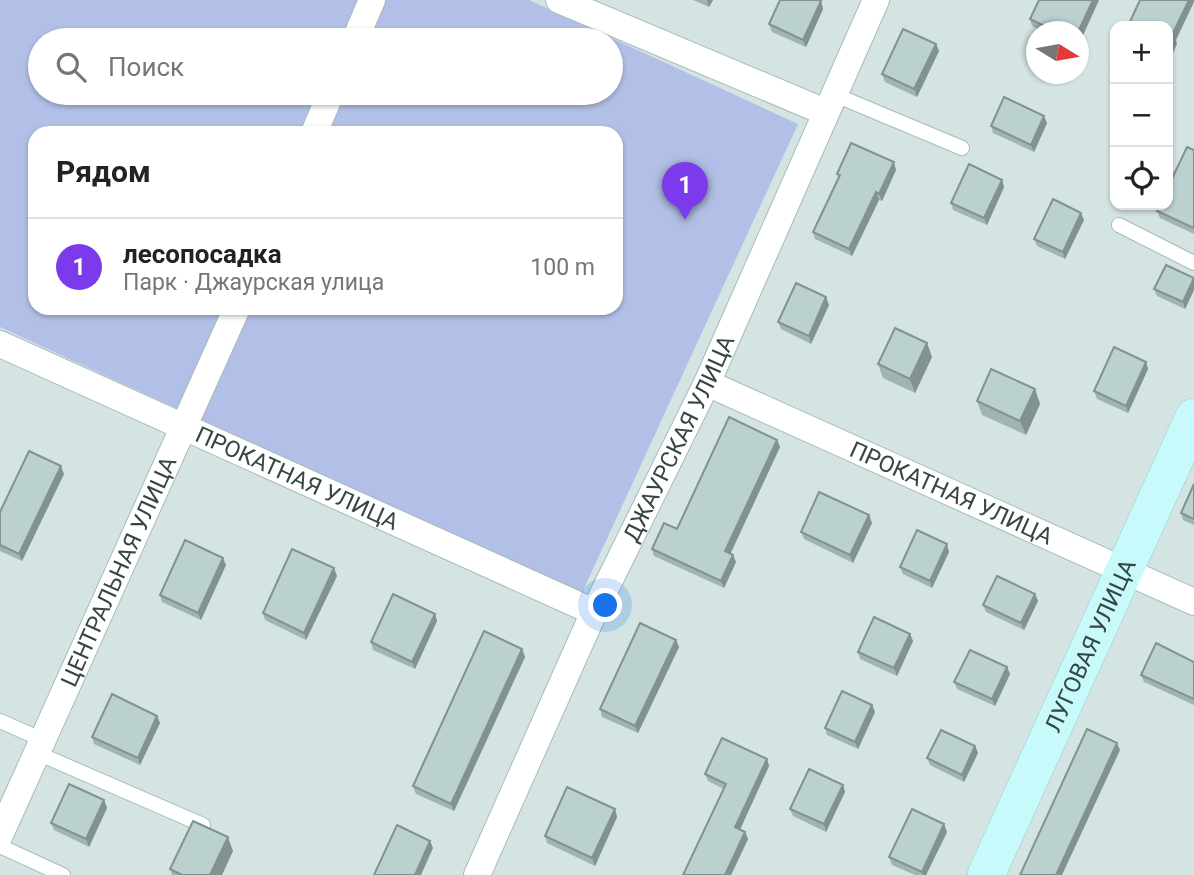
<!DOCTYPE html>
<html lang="ru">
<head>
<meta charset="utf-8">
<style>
  :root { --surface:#fff; --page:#f6f6f6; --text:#222; --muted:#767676; --line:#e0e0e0; --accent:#7c3aed }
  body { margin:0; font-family:Roboto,sans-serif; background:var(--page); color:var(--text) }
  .controls { position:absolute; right:21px; top:21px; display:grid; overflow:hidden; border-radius:14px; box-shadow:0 2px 5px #0004 }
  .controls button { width:63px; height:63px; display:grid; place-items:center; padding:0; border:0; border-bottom:2px solid var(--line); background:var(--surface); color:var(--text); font:35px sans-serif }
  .compass { position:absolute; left:1026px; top:21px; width:63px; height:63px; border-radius:50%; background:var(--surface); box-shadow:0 2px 5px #0004; rotate:101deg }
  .you { position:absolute; left:606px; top:606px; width:24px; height:24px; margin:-18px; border:5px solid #fff; border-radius:50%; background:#1a73e8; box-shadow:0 0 0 10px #1a73e833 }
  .badge { display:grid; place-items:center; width:46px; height:46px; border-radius:50%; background:var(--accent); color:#fff; font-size:23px; font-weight:700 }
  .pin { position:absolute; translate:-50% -58px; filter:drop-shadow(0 2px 4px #0008) }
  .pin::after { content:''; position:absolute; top:37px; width:24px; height:21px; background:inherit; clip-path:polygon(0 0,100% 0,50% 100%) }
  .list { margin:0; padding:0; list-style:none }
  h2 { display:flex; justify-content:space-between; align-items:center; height:91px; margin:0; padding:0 28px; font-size:30px }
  h2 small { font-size:23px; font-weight:400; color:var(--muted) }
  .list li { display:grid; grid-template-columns:46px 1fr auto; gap:21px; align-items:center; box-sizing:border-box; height:98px; padding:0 28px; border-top:2px solid var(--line) }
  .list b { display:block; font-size:26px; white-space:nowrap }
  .list p { margin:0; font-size:23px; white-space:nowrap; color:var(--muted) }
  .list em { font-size:23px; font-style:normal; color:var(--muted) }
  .icon { flex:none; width:38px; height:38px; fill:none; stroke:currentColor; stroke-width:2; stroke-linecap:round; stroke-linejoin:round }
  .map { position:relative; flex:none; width:1194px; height:875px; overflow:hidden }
  .search { position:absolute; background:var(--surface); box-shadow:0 2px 5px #0004; left:28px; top:28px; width:595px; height:77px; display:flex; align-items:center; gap:18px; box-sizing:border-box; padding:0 24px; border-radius:38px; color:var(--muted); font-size:26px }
  .panel { position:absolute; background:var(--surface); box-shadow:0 2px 5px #0004; left:28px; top:126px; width:595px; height:189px; border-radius:21px }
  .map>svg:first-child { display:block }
</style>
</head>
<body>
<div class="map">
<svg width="1194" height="875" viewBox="0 0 1194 875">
  <rect width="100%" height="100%" fill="#e7f3f3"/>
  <path fill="#d3e4e3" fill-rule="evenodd" d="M0 0H1194V875H0ZM1115 26H1168V205H1115ZM1036 32H1078V74H1036ZM40 40H611V93H40ZM35 133H616V308H35Z"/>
  <path fill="#b2bfe6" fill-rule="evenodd" d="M0 0H529L798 124 581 595 0 327ZM40 40H611V93H40ZM35 133H616V308H35Z"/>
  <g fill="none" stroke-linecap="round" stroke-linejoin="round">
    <defs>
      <g id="lane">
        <path d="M833 94 962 148"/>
        <path d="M1119 225 1194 263"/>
        <path d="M0 721 43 740"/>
        <path d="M37 753 203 825"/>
        <path d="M0 846 63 875"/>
      </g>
      <g id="street">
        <path d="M559 0 825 112"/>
        <path d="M355 40 372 0"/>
        <path d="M314 133 331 93"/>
        <path id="s1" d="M0 344 594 612"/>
        <path id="s2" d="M707 383 1194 602"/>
        <path id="s3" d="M0 835 237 308"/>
        <path id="s4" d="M477 875 594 612 707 383 876 0"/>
      </g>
      <g id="secondary">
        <path id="s5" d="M986 875 1194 417"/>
      </g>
    </defs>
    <use href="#lane" stroke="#a7bbba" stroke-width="16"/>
    <use href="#street" stroke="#a7bbba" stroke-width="28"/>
    <use href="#secondary" stroke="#96ccce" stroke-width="38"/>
    <use href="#lane" stroke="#fff" stroke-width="14"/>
    <use href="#street" stroke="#fff" stroke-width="26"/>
    <use href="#secondary" stroke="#c8fafc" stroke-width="37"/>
  </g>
  <g fill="#a0b4b2">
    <path d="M693 0H713L709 7Z"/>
    <path d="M1039 0H1099L1079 44V32H1044L1032 26 1030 19Z"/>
    <path d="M821 1 823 9 806 47 772 32 769 24Z"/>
    <path d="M936 44 939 51 917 97 885 82 882 74Z"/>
    <path d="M1115 55V72L1114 71 1111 64Z"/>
    <path d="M1047 123 1034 152 993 133 991 126Z"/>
    <path d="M1194 150V234L1160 218 1157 211Z"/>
    <path d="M896 170 882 201 879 200 852 256 815 239 813 232 838 178 837 174Z"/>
    <path d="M1002 180 1004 187 987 225 953 210 951 203Z"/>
    <path d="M1084 220 1065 259 1037 246 1034 239Z"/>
    <path d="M1194 278V290L1185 309 1157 296 1154 289Z"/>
    <path d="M829 305 811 344 781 329 778 322Z"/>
    <path d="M932 357 915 393 883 378 878 364Z"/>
    <path d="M1146 362 1148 369 1128 413 1097 399 1094 391Z"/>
    <path d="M1035 389 1040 404 1026 435 982 415 977 401Z"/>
    <path d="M777 440 780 447 730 554 736 562 724 588 654 556 652 549 677 529Z"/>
    <path d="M64 474 22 561 0 551V512Z"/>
    <path d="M1194 484V525L1183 520 1181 513Z"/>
    <path d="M869 515 872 523 853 563 804 539 801 532Z"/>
    <path d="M949 552 932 588 903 574 900 567Z"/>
    <path d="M226 565 201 620 162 602 160 595Z"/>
    <path d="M337 576 306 640 265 620 263 613Z"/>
    <path d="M1035 594 1038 601 1024 630 986 612 983 605Z"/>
    <path d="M435 614 437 621 415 669 373 650 371 642Z"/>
    <path d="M910 634 913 641 897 676 860 659 858 652Z"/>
    <path d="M676 640 679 647 638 733 602 717 600 709Z"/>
    <path d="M522 649 525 657 454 811 416 794 413 786Z"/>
    <path d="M1194 662V705L1144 682 1141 675Z"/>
    <path d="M1007 667 1010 674 995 706 957 689 954 682Z"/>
    <path d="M872 705 875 712 858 749 827 735 825 728Z"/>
    <path d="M157 716 160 723 140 765 94 744 92 737Z"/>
    <path d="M975 746 978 753 964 782 930 765 927 758Z"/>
    <path d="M767 759 769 766 740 829 745 832 748 839 731 875H683L724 789 708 781 705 774Z"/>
    <path d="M843 785 845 792 826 832 793 816 790 809Z"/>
    <path d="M104 800 107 808 89 847 54 830 51 823Z"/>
    <path d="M615 809 617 817 595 866 547 843 545 836Z"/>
    <path d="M947 832 926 875H915L892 865 889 857Z"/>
    <path d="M233 851 222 875H172L170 869Z"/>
  </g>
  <g fill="#829291">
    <path d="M707 0H713L709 7Z"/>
    <path d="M1093 0H1099L1079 44 1078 32Z"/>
    <path d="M1189 0H1194V2L1176 40 1177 44 1168 64V51L1172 35Z"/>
    <path d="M821 1 823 9 806 47 803 40Z"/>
    <path d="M936 44 939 51 917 97 914 89Z"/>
    <path d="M1044 116 1047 123 1034 152 1031 145Z"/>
    <path d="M894 162 896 170 882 201 879 194Z"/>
    <path d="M1002 180 1004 187 987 225 984 218Z"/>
    <path d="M876 192 879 200 852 256 849 249Z"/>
    <path d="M1081 213 1084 220 1065 259 1063 252Z"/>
    <path d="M1194 278V290L1185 309 1183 302Z"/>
    <path d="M826 297 829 305 811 344 809 336Z"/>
    <path d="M927 343 932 357 915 393 910 379Z"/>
    <path d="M1146 362 1148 369 1128 413 1126 406Z"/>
    <path d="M1035 389 1040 404 1026 435 1020 421Z"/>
    <path d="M777 440 780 447 728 559 725 551Z"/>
    <path d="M61 466 64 474 22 561 19 554Z"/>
    <path d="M869 515 872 523 853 563 850 555Z"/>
    <path d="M947 544 949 552 932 588 930 581Z"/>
    <path d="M733 555 736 562 724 588 721 581Z"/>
    <path d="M223 558 226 565 201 620 198 613Z"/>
    <path d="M334 568 337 576 306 640 304 633Z"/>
    <path d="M1035 594 1038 601 1024 630 1021 623Z"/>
    <path d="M435 614 437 621 415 669 412 662Z"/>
    <path d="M910 634 913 641 897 676 894 668Z"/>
    <path d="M676 640 679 647 638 733 635 726Z"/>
    <path d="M522 649 525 657 454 811 451 804Z"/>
    <path d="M1007 667 1010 674 995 706 992 699Z"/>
    <path d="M872 705 875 712 858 749 855 742Z"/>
    <path d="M157 716 160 723 140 765 138 758Z"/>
    <path d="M1117 743 1120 750 1062 875H1056Z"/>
    <path d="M975 746 978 753 964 782 962 775Z"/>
    <path d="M767 759 769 766 738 834 735 827Z"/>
    <path d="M843 785 845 792 826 832 824 824Z"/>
    <path d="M104 800 107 808 89 847 86 839Z"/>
    <path d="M615 809 617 817 595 866 592 858Z"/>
    <path d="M944 824 947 832 926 875H923L922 872Z"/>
    <path d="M745 832 748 839 731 875H725Z"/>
    <path d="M228 837 233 851 222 875H210Z"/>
    <path d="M430 841 433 848 421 875H415Z"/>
  </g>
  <g fill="#bad1cf" stroke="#829291" stroke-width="2">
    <path d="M780 0H818L821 1 803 40 769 24Z"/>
    <path d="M1039 0H1093L1078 32H1057L1030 19Z"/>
    <path d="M1140 0H1189L1172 35 1175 36 1168 51V26H1128Z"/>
    <path d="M903 29 936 44 914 89 882 74Z"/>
    <path d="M1115 55V66L1111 64Z"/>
    <path d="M1004 97 1044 116 1031 145 991 126Z"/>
    <path d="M851 143 894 162 879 194 876 192 849 249 813 232 840 175 837 174Z"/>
    <path d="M1187 147 1194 150V228L1157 211 1160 205H1168V187Z"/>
    <path d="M969 164 1002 180 984 218 951 203Z"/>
    <path d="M1053 199 1081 213 1063 252 1034 239Z"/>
    <path d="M1166 265 1194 278 1183 302 1154 289Z"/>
    <path d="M796 283 826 297 809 336 778 322Z"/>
    <path d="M895 328 927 343 910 379 878 364Z"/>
    <path d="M1114 347 1146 362 1126 406 1094 391Z"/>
    <path d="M991 369 1035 389 1020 421 977 401Z"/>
    <path d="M729 417 777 440 725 551 733 555 721 581 652 549 664 523 677 529Z"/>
    <path d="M29 451 61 466 19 554 0 545V512Z"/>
    <path d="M1194 484V519L1181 513Z"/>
    <path d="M819 492 869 515 850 555 801 532Z"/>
    <path d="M917 530 947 544 930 581 900 567Z"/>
    <path d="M185 540 223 558 198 613 160 595Z"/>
    <path d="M292 549 334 568 304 633 263 613Z"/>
    <path d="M997 576 1035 594 1021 623 983 605Z"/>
    <path d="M393 594 435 614 412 662 371 642Z"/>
    <path d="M874 617 910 634 894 668 858 652Z"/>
    <path d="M640 623 676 640 635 726 600 709Z"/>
    <path d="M484 631 522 649 451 804 413 786Z"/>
    <path d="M1156 643 1194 662V699L1141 675Z"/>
    <path d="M970 650 1007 667 992 699 954 682Z"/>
    <path d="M842 691 872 705 855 742 825 728Z"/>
    <path d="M112 694 157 716 138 758 92 737Z"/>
    <path d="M1087 729 1117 743 1056 875H1020Z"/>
    <path d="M941 730 975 746 962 775 927 758Z"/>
    <path d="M722 738 767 759 735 827 745 832 725 875H683L726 784 705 774Z"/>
    <path d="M809 769 843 785 824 824 790 809Z"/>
    <path d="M69 784 104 800 86 839 51 823Z"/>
    <path d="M567 787 615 809 592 858 545 836Z"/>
    <path d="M912 809 944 824 922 872 889 857Z"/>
    <path d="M193 821 228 837 210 875H182L170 869Z"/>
    <path d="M397 825 430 841 415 875H374Z"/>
  </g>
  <g text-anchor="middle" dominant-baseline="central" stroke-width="5" stroke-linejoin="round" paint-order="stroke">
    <g font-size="23" fill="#364644" stroke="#fff">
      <text stroke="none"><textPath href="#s4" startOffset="481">ДЖАУРСКАЯ УЛИЦА</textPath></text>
      <text stroke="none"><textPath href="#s1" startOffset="326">ПРОКАТНАЯ УЛИЦА</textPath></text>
      <text stroke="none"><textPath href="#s2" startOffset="268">ПРОКАТНАЯ УЛИЦА</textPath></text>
      <text stroke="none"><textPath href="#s3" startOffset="289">ЦЕНТРАЛЬНАЯ УЛИЦА</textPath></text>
      <text stroke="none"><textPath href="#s5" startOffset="252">ЛУГОВАЯ УЛИЦА</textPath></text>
    </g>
  </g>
</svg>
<div class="controls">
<button>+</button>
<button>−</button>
<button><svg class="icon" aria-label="locate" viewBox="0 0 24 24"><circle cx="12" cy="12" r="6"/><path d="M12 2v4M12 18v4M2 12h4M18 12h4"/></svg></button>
</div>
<svg class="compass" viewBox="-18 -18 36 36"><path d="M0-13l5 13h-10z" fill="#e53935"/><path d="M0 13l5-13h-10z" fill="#767676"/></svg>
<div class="you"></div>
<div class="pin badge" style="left:685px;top:220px">1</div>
<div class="search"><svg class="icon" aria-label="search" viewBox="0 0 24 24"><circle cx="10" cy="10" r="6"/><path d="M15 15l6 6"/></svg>Поиск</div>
<section class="panel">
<h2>Рядом<small></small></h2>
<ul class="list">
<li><span class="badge">1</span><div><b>лесопосадка</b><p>Парк · Джаурская улица</p></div><em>100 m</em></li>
</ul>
</section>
</div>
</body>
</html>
